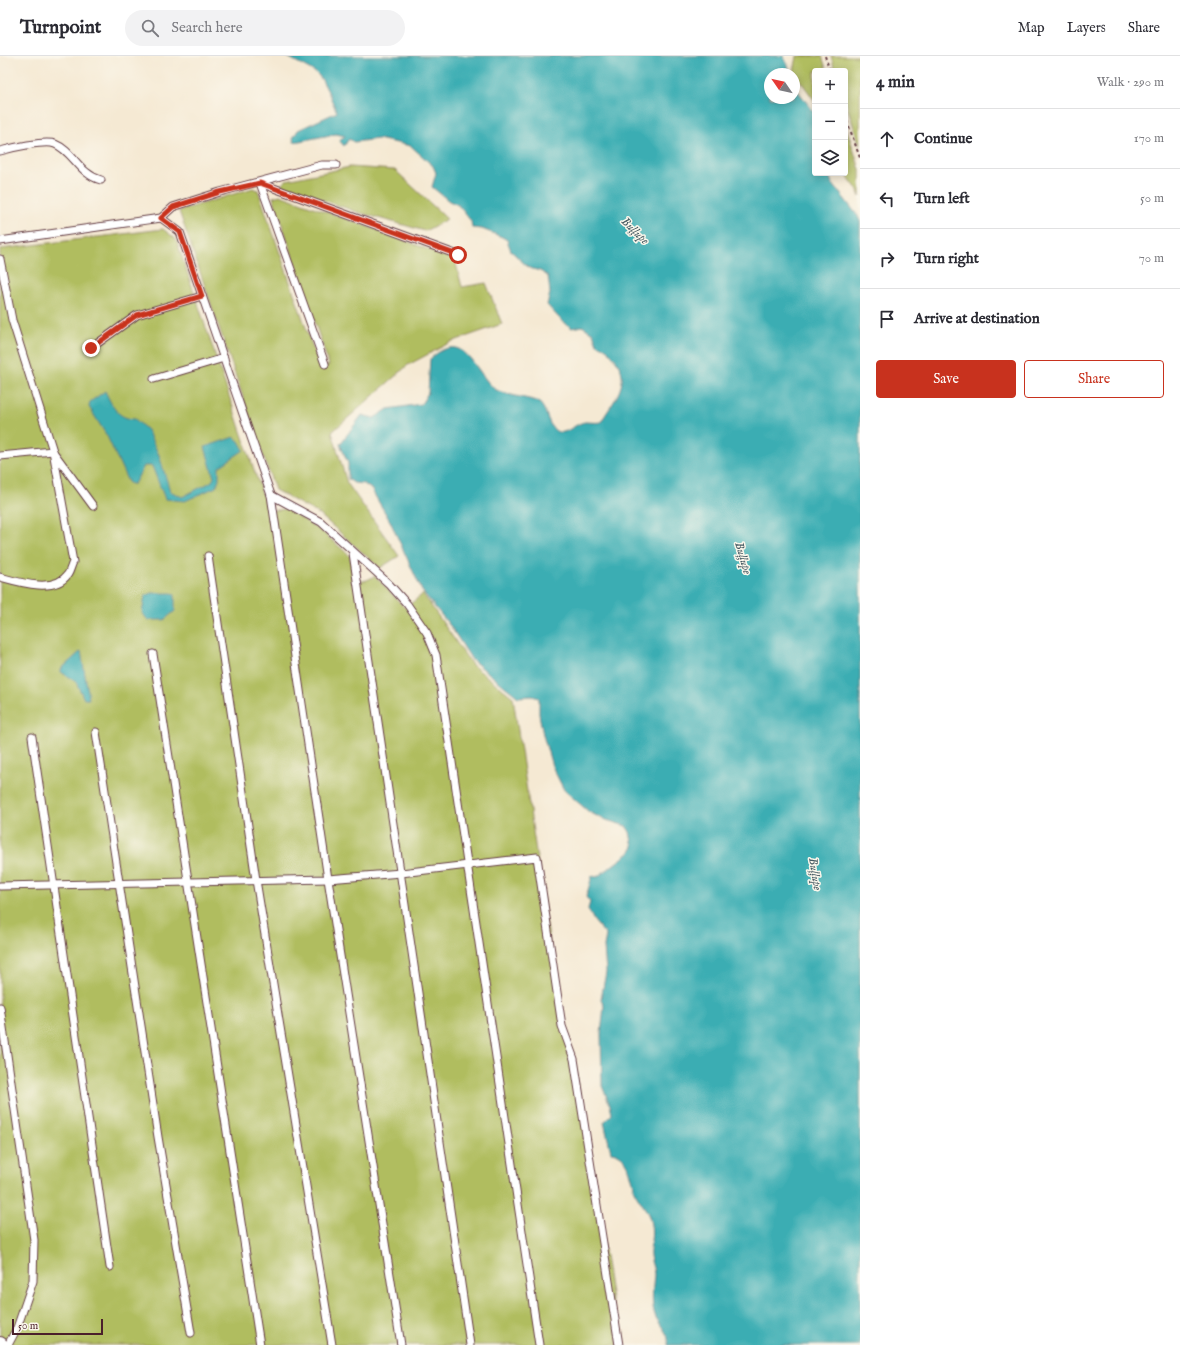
<!DOCTYPE html>
<html lang="en">
<head>
<meta charset="utf-8">
<style>
  :root { --surface:#fff; --page:#f2f2f3; --text:#2b2b33; --muted:#7c7c81; --line:#e1e1e2; --accent:#c8321e }
  body { margin:0; font-family:"IM FELL English",serif; background:var(--page); color:var(--text) }
  .controls { position:absolute; right:12px; top:12px; display:grid; overflow:hidden; border-radius:4px; box-shadow:0 2px 10px #0003 }
  .controls button { width:36px; height:36px; display:grid; place-items:center; padding:0; border:0; border-bottom:1px solid var(--line); background:var(--surface); color:var(--text); font:20px sans-serif }
  .compass { position:absolute; left:764px; top:12px; width:36px; height:36px; border-radius:50%; background:var(--surface); box-shadow:0 2px 10px #0003; rotate:304deg }
  .scale { position:absolute; left:12px; bottom:10px; width:91px; box-sizing:border-box; padding-left:4px; border:2px solid #4a1f2b; border-top:0; font-size:11px; line-height:14px; white-space:nowrap; color:#4a1f2b; -webkit-text-stroke:3px #fbf7ec; paint-order:stroke }
  .stop { position:absolute; width:12px; height:12px; margin:-9px; border:3px solid #c8321e; border-radius:50%; background:#fff }
  .stop.end { background:#c8321e; border-color:#fff; box-shadow:0 1px 4px #0008 }
  .list { margin:0; padding:0; list-style:none }
  h2 { display:flex; justify-content:space-between; align-items:center; height:52px; margin:0; padding:0 16px; font-size:17px }
  h2 small { font-size:13px; font-weight:400; color:var(--muted) }
  .list li { display:grid; grid-template-columns:26px 1fr auto; gap:12px; align-items:center; box-sizing:border-box; height:60px; padding:0 16px; border-top:1px solid var(--line) }
  .list b { display:block; font-size:15px; white-space:nowrap }
  .list em { font-size:13px; font-style:normal; color:var(--muted) }
  .actions { display:flex; gap:8px; padding:12px 16px }
  .actions a { flex:1; padding:9px 0; border:1px solid var(--accent); border-radius:4px; text-align:center; font-size:14px; color:var(--accent) }
  .actions .main { background:var(--accent); color:#fff }
  .icon { flex:none; width:22px; height:22px; fill:none; stroke:currentColor; stroke-width:2; stroke-linecap:round; stroke-linejoin:round }
  .map { position:relative; flex:none; width:860px; height:1289px; overflow:hidden }
  header { display:flex; align-items:center; gap:24px; box-sizing:border-box; height:56px; padding:0 20px; background:var(--surface); border-bottom:1px solid var(--line) }
  header strong { font-size:19px }
  nav { display:flex; gap:22px; margin-inline-start:auto; font-size:14px }
  .search { width:280px; height:36px; background:var(--page); display:flex; align-items:center; gap:10px; box-sizing:border-box; padding:0 14px; border-radius:22px; color:var(--muted); font-size:15px }
  main { display:flex }
  aside { flex:1; background:var(--surface) }
  .map>svg:first-child { display:block }
</style>
</head>
<body>
<header>
<strong>Turnpoint</strong>
<div class="search"><svg class="icon" aria-label="search" viewBox="0 0 24 24"><circle cx="10" cy="10" r="6"/><path d="M15 15l6 6"/></svg>Search here</div>
<nav><a>Map</a><a>Layers</a><a>Share</a></nav>
</header>
<main>
<div class="map">
<svg width="860" height="1289" viewBox="0 0 860 1289">
  <rect width="100%" height="100%" fill="#fbf7ec"/>
  <filter id="ink" filterUnits="userSpaceOnUse"><feTurbulence type="fractalNoise" baseFrequency=".025" numOctaves="2"/><feDisplacementMap in="SourceGraphic" scale="8" xChannelSelector="R" yChannelSelector="G"/><feConvolveMatrix kernelMatrix="1 2 1 2 8 2 1 2 1" color-interpolation-filters="sRGB"/></filter>
  <filter id="wash" filterUnits="userSpaceOnUse"><feTurbulence type="fractalNoise" baseFrequency=".012" numOctaves="4" result="noise"/><feDisplacementMap in="SourceGraphic" scale="16" xChannelSelector="R" yChannelSelector="G"/><feGaussianBlur stdDeviation="0.9" result="paint"/><feColorMatrix in="noise" values="0 0 0 0 0 0 0 0 0 0 0 0 0 0 0 0 0 1.4 0 .05"/><feComposite in="paint" operator="in"/></filter>
  <g filter="url(#wash)">
    <rect width="100%" height="100%" fill="#f5e9d3"/>
    <g fill="#b0bd5f" stroke="#7d6e45">
      <path d="M797 0H822L827 15H815V45L794 16Z"/>
      <path d="M831 0H860V90L845 44V15H835Z"/>
      <path d="M845 68 860 114V141L857 133 845 117Z"/>
      <path d="M350 111 395 114 447 163 425 175 357 156 281 129 286 124Z"/>
      <path d="M253 132 258 134 320 312 329 309 273 141 280 139 391 179 455 204 462 231 486 227 502 268 451 286 408 309 332 376 347 427 399 500 380 512 319 458 275 434 179 155Z"/>
      <path d="M163 173 176 183 268 455 287 453 324 477 350 500 353 527 367 524 375 520 405 552 423 538 472 609 513 641 562 970 574 1003 619 1289H0V193Z"/>
    </g>
    <g fill="#3badb3" stroke="#42666f">
      <path d="M286 0H783L788 9 790 18H770V42H794V30L815 57V117H828L832 127 858 160 860 166V1289H668C671 1277 656 1267 654 1256 651 1244 653 1231 654 1219 654 1211 649 1203 650 1195 651 1183 653 1177 650 1164 648 1154 637 1142 633 1132L634 1130C630 1116 628 1098 611 1096L604 1066 612 1058 610 1049 602 1030 601 978 604 950 601 943 606 916 604 891 606 879 594 865 588 853 590 846 586 841 592 820 597 821 629 797 633 791 630 776 626 770 603 763 589 756 564 734 552 710 543 679 539 658V642L532 640 518 641 472 604 451 571 422 535 390 465 371 433 364 428 354 427 348 423V407L340 388C347 378 355 369 362 359L374 362 388 353 421 348 428 337 430 303C465 271 473 315 495 333 502 338 527 342 537 345 543 349 545 355 548 363 559 390 571 368 585 366 591 366 595 367 601 366 613 345 633 326 615 303 609 295 606 292 597 288L593 277 582 270 572 272 561 264 547 249 550 237 548 220 540 215 529 212 511 195 507 184 502 181 482 173 472 172 471 165 458 149 449 145 432 131 436 117 433 110 411 90 378 83 354 86 349 83 344 90 339 84 345 80 336 78 294 86 293 82 298 74 337 56C332 46 324 23 316 17 307 11 296 6 286 0Z"/>
      <path d="M105 335C112 349 117 363 135 363L147 374 159 399 170 435 182 441 211 426 214 422 205 391 234 381 239 385 244 394 219 411V423L216 431 185 445 165 443 152 410H144L134 428H131L128 426 107 380 89 351 90 346Z"/>
      <path d="M152 537H172L175 539V555L164 564H148L142 557 145 540Z"/>
      <path d="M81 595 89 643H84L76 626 61 616V613Z"/>
    </g>
  </g>
  <g filter="url(#ink)">
    <g fill="none" stroke-linecap="round" stroke-linejoin="round">
      <defs>
        <g id="lane">
          <path d="M0 95C11 92 45 84 55 88 73 95 79 118 101 124"/>
          <path d="M260 127 458 199"/>
          <path d="M260 127 325 308"/>
          <path d="M161 162 180 176 271 439 328 823 401 1289"/>
          <path d="M0 185 161 162 173 151 220 136 322 109H336"/>
          <path d="M0 203 12 264 53 395 0 400"/>
          <path d="M91 292 137 259 202 240"/>
          <path d="M154 323 224 302"/>
          <path d="M54 397 93 450"/>
          <path d="M271 439 321 466 389 528 407 548 427 577 436 599 539 1289"/>
          <path d="M353 497 470 1289"/>
          <path d="M208 500 256 824 332 1289"/>
          <path d="M0 521C18 526 55 538 68 518 70 515 71 510 73 506L53 395"/>
          <path d="M153 598 260 1289"/>
          <path d="M96 676 158 1081 191 1277"/>
          <path d="M32 681 110 1211"/>
          <path d="M0 830 328 823 401 817 537 801 562 970 574 1003 619 1289"/>
          <path d="M0 951 34 1184 33 1225 17 1272 8 1289"/>
        </g>
        <path id="street" d="M0 1288 1 1289"/>
      </defs>
      <use href="#lane" stroke="#643d44" stroke-width="9"/>
      <use href="#street" stroke="#643d44" stroke-width="16"/>
      <g stroke="#643d44" stroke-width="2" stroke-dasharray="3 3" stroke-linecap="butt">
        <path d="M825 0 830 15"/>
        <path d="M845 59 860 102"/>
      </g>
      <use href="#lane" stroke="#fff" stroke-width="7"/>
      <use href="#street" stroke="#fff" stroke-width="14"/>
    </g>
  </g>
  <g fill="none" stroke-linecap="round" stroke-linejoin="round" filter="url(#ink)">
    <path stroke="#c8321e" stroke-width="5" d="M91 292 137 259 202 240 180 176 161 162 173 151 220 136 260 127 458 199"/>
  </g>
  <g text-anchor="middle" dominant-baseline="central" stroke-width="3" stroke-linejoin="round" paint-order="stroke">
    <g font-size="12" font-style="italic" fill="#445861" stroke="#fbf7ec">
      <text transform="translate(635 175) rotate(44)">Buļļupe</text>
      <text transform="translate(743 502) rotate(74)">Buļļupe</text>
      <text transform="translate(815 818) rotate(81)">Buļļupe</text>
    </g>
  </g>
</svg>
<div class="controls">
<button>+</button>
<button>−</button>
<button><svg class="icon" aria-label="layers" viewBox="0 0 24 24"><path d="M12 4l9 5-9 5-9-5zM3 14l9 5 9-5"/></svg></button>
</div>
<svg class="compass" viewBox="-18 -18 36 36"><path d="M0-13l5 13h-10z" fill="#e53935"/><path d="M0 13l5-13h-10z" fill="#7c7c81"/></svg>
<div class="scale">50 m</div>
<div class="stop" style="left:458px;top:199px"></div>
<div class="stop end" style="left:91px;top:292px"></div>
</div>
<aside>
<h2>4 min<small>Walk · 290 m</small></h2>
<ul class="list">
<li><svg class="icon" aria-label="ahead" viewBox="0 0 24 24"><path d="M12 20V5M6 11l6-6 6 6"/></svg><div><b>Continue</b></div><em>170 m</em></li>
<li><svg class="icon" aria-label="left" viewBox="0 0 24 24"><path d="M17 20v-9H6M10 6l-5 5 5 5"/></svg><div><b>Turn left</b></div><em>50 m</em></li>
<li><svg class="icon" aria-label="right" viewBox="0 0 24 24"><path d="M7 20v-9h11M14 6l5 5-5 5"/></svg><div><b>Turn right</b></div><em>70 m</em></li>
<li><svg class="icon" aria-label="arrive" viewBox="0 0 24 24"><path d="M6 21V4h12l-3 4 3 4H6"/></svg><div><b>Arrive at destination</b></div></li>
</ul>
<div class="actions"><a class="main">Save</a><a>Share</a></div>
</aside>
</main>
</body>
</html>
